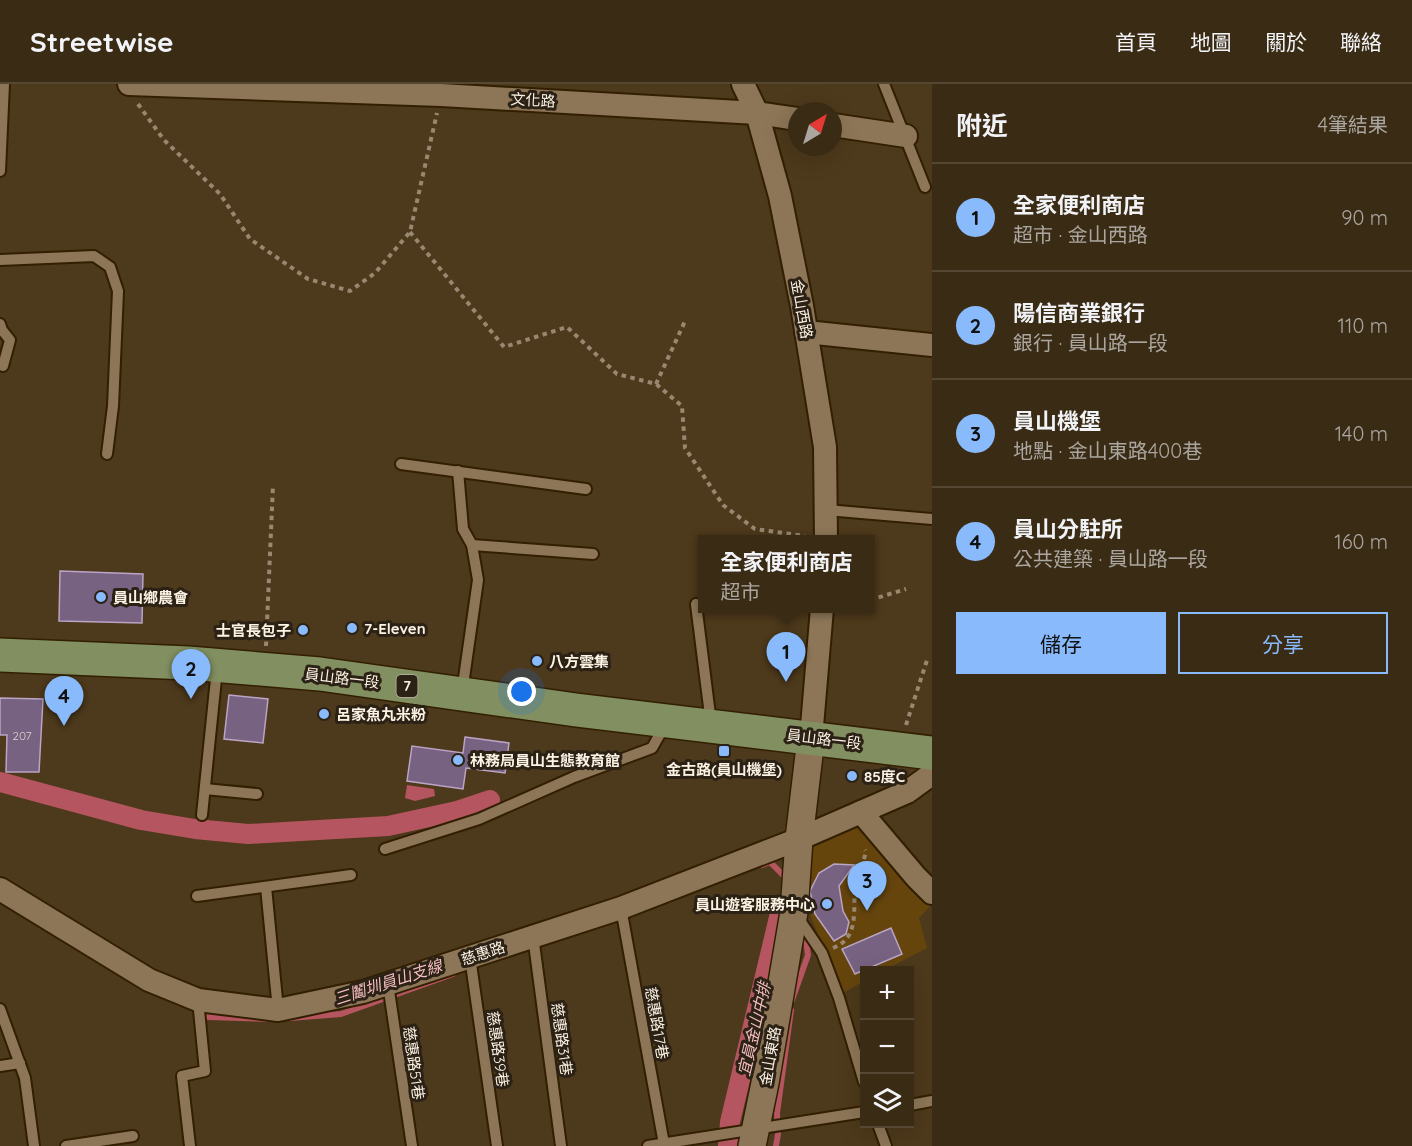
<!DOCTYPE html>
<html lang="zh-TW">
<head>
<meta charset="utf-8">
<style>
  :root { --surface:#3a2b14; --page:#453722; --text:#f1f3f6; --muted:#aba7a0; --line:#544734; --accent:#88bafc }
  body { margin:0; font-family:Quicksand,"Noto Sans TC",sans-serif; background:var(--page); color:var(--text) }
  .controls { position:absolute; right:18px; bottom:18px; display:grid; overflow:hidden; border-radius:0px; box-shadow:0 6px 24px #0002 }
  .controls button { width:54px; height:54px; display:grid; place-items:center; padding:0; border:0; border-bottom:2px solid var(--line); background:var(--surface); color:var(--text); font:30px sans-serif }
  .compass { position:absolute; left:788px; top:18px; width:54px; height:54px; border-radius:50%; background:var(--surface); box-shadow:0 6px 24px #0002; rotate:38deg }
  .you { position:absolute; left:522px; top:608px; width:21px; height:21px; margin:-15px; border:4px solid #fff; border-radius:50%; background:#1a73e8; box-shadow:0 0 0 9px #1a73e833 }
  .badge { display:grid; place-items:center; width:39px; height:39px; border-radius:50%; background:var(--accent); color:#111; font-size:20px; font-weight:700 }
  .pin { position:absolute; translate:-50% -50px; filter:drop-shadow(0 2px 3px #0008) }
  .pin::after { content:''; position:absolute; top:32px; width:21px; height:18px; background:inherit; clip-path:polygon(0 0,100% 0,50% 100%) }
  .popup { position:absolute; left:698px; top:451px; width:177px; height:78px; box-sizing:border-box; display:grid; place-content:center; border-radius:0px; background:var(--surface); filter:drop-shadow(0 2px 4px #0005); font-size:20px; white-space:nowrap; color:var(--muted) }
  .popup b { font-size:22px; color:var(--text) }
  .popup::after { content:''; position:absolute; left:50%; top:100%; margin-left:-12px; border:12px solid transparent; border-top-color:var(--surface) }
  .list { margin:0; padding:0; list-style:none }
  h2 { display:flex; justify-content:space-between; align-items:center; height:78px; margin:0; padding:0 24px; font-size:26px }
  h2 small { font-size:20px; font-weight:400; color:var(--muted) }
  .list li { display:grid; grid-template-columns:39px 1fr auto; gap:18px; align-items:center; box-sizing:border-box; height:108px; padding:0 24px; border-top:2px solid var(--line) }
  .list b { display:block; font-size:22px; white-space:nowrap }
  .list p { margin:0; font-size:20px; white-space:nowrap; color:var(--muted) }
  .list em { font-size:20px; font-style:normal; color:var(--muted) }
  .actions { display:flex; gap:12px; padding:18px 24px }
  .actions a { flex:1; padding:14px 0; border:2px solid var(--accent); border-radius:0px; text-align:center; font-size:21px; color:var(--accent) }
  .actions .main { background:var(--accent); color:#111 }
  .icon { flex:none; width:33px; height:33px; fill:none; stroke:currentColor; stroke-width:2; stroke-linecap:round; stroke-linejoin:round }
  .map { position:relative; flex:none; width:932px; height:1062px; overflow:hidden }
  header { display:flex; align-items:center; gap:36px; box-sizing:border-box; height:84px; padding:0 30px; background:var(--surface); border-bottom:2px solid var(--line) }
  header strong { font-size:28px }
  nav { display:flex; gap:33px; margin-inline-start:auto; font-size:21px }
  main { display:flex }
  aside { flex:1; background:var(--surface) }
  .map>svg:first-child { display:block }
</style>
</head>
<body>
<header>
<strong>Streetwise</strong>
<nav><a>首頁</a><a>地圖</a><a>關於</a><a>聯絡</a></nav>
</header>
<main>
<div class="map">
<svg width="932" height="1062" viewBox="0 0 932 1062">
  <rect width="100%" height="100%" fill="#4d391b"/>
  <path fill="#66450d" d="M859 743 879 756 932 816V820L919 834 927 864 885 886H864V897L841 910 805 817V761Z"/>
  <path fill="#b5555f" d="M407 701 434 705 435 712 415 717 405 714Z"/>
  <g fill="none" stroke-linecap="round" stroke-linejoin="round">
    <g stroke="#b5555f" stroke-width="6">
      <path d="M762 781 770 778 787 795"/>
      <path d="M792 916 808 871 805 848"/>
      <path d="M200 926 208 933 274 935"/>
      <path d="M290 934 341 930 453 890"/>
      <path d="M776 1062 778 1050 777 1029 791 926"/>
    </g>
    <g stroke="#b5555f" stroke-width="20">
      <path d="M0 698 141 736 195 745 248 750 388 742 457 727 490 716"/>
      <path d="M728 1062 730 1038 780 829"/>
    </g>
  </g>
  <g fill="#776281" stroke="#bba4c5" stroke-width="1.5">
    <path d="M60 487 143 490 142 539 59 537Z"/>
    <path d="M229 611 268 615 263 659 224 655Z"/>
    <path d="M0 614 43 615 39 688H6L7 651H0Z"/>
    <path d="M465 653 509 659 505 689 466 684 463 705 407 697 412 662 463 669Z"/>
    <path d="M834 780 854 781 839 802 843 827 849 838 846 850 834 857 815 830 810 807 819 789Z"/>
    <path d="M891 844 902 870 855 890 842 865Z"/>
  </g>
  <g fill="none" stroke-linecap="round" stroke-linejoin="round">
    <defs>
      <g id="service">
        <path d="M884 0 925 103"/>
        <path d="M0 87 4 0"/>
        <path d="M0 176 94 172 110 183 118 207 113 322 107 370"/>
        <path d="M0 240 2 246 10 256 3 282"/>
        <path d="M401 380 586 405"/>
        <path d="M458 387 463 445 472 461 478 496 462 608"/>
        <path d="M826 426 932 435"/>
        <path d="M472 461 593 470"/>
        <path d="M696 520 711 639"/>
        <path d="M205 705 257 710"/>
        <path d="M202 731 217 585"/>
        <path d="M385 765 479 735 574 693 652 664 665 641"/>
        <path d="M266 803 278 926"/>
        <path d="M197 812 351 791"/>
        <path d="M621 824 664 1060"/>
        <path d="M797 832 822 869 839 914 864 998"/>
        <path d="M533 852 561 1062"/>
        <path d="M470 873 497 1062"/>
        <path d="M388 900 412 1062"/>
        <path d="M0 925 25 994 34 1062"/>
        <path d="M0 982 20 979"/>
        <path d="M910 1021 932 1017"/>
        <path d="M878 1040 886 1062"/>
        <path d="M66 1062 133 1052"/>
        <path d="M190 1062 182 992 205 987 198 916"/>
        <path d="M648 1062 864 1028"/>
      </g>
      <g id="minor">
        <path d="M129 0 441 11 757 29 797 35"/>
        <path d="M743 0 757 29 780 112 802 222 825 363 826 456"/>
        <path d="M833 41 906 52"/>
        <path d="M806 248 932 261"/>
        <path d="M811 654 822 524"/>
        <path d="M861 728 916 793 932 809"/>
        <path d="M0 805 149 896 198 916 278 926 363 908 621 824 799 755 907 708 932 690"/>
      </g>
      <path id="tertiary" d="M752 1062 765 999 794 828 799 755 811 654"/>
      <path id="primary" d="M0 571 188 579 320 590 576 626 932 669"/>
    </defs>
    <use href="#service" stroke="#321f01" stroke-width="14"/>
    <use href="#minor" stroke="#321f01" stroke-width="26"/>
    <use href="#tertiary" stroke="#321f01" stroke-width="30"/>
    <use href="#primary" stroke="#321f01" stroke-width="36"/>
    <g stroke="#988871" stroke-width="4" stroke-dasharray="4.5 4.5" stroke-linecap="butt">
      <path d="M138 20 164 56 220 110 250 155 308 195 350 207 375 189 410 148 437 29"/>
      <path d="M410 148 504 263 567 243 617 290 656 300 682 322 685 364 723 421 755 445 805 452"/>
      <path d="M656 300 686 235"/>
      <path d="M870 516 906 505"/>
      <path d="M266 562 273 401"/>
      <path d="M906 641 928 573"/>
      <path d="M833 864C859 854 853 828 855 805 856 793 863 780 866 768L865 766"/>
    </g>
    <use href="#service" stroke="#8d7657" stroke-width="10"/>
    <use href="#minor" stroke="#8d7657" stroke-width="22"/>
    <use href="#tertiary" stroke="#8d7657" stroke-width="27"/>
    <use href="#primary" stroke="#828f60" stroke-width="33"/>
  </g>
  <g fill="#88bafc" stroke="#2b2215" stroke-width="2">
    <circle cx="101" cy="513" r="6"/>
    <circle cx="352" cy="544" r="6"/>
    <circle cx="303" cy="546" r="6"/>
    <circle cx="537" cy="577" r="6"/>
    <circle cx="324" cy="630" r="6"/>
    <rect x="718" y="661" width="12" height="12" rx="3"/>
    <circle cx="458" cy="676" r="6"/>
    <circle cx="852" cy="692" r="6"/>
    <circle cx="827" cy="820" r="6"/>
  </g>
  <g text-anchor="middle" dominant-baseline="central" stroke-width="6" stroke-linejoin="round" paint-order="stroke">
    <g font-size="12" fill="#dccfcc">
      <text x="22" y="651">207</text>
    </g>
    <rect fill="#2b2215" stroke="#beb4a7" stroke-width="1.5" x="396.5" y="591" width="21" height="22" rx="4.5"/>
    <g font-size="14" font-weight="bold" fill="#fdf3e5">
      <text x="407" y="602">7</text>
    </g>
    <g font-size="15" fill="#fdf3e5" stroke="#2b2215">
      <text transform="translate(533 16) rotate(3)">文化路</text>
      <text transform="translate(802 225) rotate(80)">金山西路</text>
      <text transform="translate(342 594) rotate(7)">員山路一段</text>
      <text transform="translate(824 655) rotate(7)">員山路一段</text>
      <text transform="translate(483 869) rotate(-18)">慈惠路</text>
      <text transform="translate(657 939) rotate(80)">慈惠路17巷</text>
      <text transform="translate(562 955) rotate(82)">慈惠路31巷</text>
      <text transform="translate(498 965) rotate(82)">慈惠路39巷</text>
      <text transform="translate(770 972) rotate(-80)">金山東路</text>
      <text transform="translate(414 979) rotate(82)">慈惠路51巷</text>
    </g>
    <g font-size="15" font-weight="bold" fill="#fdf3e5" stroke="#2b2215" text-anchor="start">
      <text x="113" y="513">員山鄉農會</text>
      <text x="364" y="544">7-Eleven</text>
      <text x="291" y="546" text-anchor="end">士官長包子</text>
      <text x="549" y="577">八方雲集</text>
      <text x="336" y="630">呂家魚丸米粉</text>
      <text x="470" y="676">林務局員山生態教育館</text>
      <text x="724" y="685" text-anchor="middle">金古路(員山機堡)</text>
      <text x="864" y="692">85度C</text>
      <text x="815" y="820" text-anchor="end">員山遊客服務中心</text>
    </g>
    <g font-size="16" font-style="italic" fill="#f4bec0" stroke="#2b2215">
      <text transform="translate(388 898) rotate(-18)">三鬮圳員山支線</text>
      <text transform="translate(754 945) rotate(-77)">宜員金山中排</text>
    </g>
  </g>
</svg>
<div class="controls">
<button>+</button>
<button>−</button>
<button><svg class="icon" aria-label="layers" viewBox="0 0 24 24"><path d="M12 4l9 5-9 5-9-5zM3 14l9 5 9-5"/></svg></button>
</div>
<svg class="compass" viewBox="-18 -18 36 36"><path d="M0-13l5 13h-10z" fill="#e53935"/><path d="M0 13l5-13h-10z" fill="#aba7a0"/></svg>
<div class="you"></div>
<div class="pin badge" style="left:786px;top:598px">1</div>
<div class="popup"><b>全家便利商店</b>超市</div>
<div class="pin badge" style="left:191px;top:615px">2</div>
<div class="pin badge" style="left:867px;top:827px">3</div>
<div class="pin badge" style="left:64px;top:642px">4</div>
</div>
<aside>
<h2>附近<small>4筆結果</small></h2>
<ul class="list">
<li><span class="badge">1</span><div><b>全家便利商店</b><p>超市 · 金山西路</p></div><em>90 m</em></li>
<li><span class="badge">2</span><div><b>陽信商業銀行</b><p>銀行 · 員山路一段</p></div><em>110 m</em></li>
<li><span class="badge">3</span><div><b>員山機堡</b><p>地點 · 金山東路400巷</p></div><em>140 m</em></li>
<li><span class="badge">4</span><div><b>員山分駐所</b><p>公共建築 · 員山路一段</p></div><em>160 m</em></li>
</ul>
<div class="actions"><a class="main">儲存</a><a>分享</a></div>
</aside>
</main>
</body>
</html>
